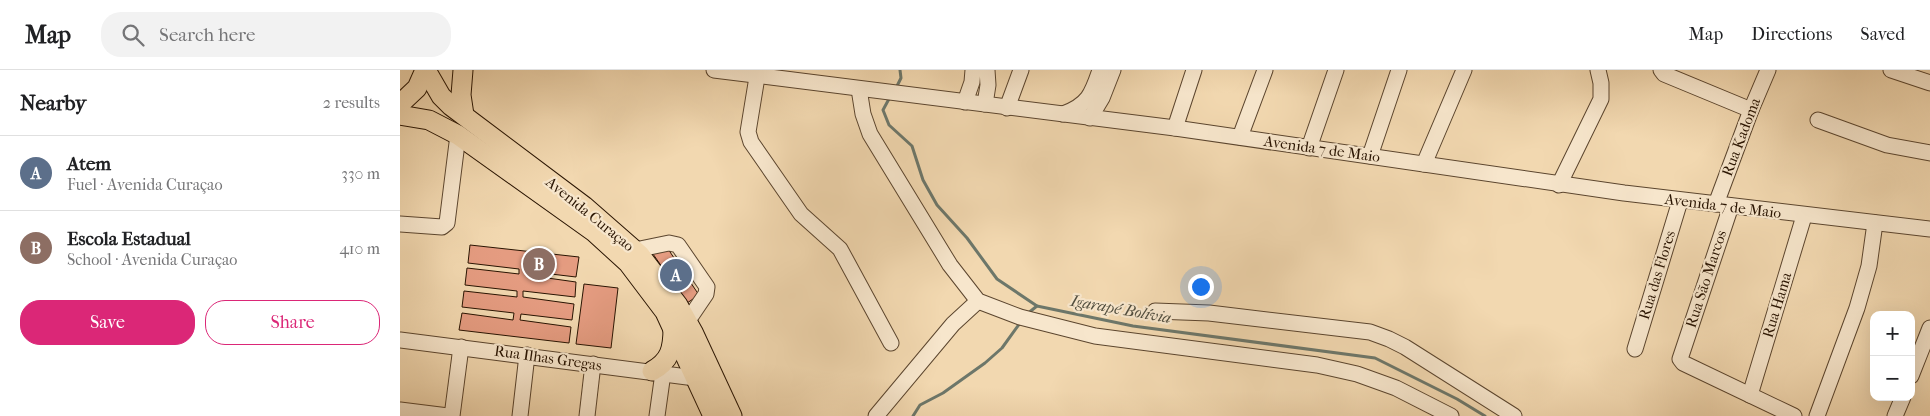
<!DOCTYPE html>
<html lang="en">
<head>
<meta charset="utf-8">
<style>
  :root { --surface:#fff; --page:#f2f2f2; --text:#202124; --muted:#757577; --line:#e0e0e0; --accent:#db2777 }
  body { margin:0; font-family:"IM FELL French Canon",serif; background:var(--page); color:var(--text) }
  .controls { position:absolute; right:15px; bottom:15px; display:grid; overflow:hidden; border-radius:10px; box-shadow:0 5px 20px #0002 }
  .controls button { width:45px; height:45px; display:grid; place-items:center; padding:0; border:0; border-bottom:1px solid var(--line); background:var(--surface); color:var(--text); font:25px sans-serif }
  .you { position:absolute; left:800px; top:216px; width:18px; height:18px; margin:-12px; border:4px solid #fff; border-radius:50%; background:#1a73e8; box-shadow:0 0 0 8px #1a73e833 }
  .badge { display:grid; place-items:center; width:32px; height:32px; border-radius:50%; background:var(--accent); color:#fff; font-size:16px; font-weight:700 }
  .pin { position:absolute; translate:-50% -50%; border:2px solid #fff; box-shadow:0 1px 5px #0006 }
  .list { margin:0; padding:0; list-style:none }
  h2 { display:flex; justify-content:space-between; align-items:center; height:65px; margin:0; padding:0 20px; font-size:21px }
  h2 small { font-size:16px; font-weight:400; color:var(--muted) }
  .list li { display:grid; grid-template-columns:32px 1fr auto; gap:15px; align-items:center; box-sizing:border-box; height:75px; padding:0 20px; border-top:1px solid var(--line) }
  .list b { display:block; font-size:19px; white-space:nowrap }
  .list p { margin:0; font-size:16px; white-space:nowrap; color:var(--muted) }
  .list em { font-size:16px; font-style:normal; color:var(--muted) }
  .actions { display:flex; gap:10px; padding:15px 20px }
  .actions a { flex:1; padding:11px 0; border:1px solid var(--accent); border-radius:20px; text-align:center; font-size:18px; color:var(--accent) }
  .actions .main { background:var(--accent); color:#fff }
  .icon { flex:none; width:28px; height:28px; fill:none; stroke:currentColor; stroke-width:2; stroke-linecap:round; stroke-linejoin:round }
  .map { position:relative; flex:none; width:1530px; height:346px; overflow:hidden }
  header { display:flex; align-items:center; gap:30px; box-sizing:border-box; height:70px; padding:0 25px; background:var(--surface); border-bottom:1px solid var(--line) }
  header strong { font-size:24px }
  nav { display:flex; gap:28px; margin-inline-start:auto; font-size:18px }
  .search { width:350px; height:45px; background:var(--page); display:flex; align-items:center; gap:12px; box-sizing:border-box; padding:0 18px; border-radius:20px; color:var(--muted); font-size:19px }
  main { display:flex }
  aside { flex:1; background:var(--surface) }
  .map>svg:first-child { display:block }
</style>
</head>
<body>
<header>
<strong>Map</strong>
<div class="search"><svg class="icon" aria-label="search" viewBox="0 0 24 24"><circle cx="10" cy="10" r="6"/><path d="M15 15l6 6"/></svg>Search here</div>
<nav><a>Map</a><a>Directions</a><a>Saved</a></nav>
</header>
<main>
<aside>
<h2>Nearby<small>2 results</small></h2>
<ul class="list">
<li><span class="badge" style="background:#5c6f8a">A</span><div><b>Atem</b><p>Fuel · Avenida Curaçao</p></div><em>330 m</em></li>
<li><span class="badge" style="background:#8d6e63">B</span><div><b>Escola Estadual</b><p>School · Avenida Curaçao</p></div><em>410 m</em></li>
</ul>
<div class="actions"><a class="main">Save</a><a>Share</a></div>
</aside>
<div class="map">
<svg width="1530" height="346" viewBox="0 0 1530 346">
  <rect width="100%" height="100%" fill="#f2d8b0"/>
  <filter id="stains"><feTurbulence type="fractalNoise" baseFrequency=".004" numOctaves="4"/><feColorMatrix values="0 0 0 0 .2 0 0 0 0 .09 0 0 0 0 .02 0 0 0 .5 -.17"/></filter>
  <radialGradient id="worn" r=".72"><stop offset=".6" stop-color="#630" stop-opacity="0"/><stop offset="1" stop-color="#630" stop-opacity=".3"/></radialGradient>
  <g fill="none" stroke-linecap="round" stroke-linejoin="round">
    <g stroke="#6d776a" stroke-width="3">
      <path d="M496 18 501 8 500 0"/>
      <path d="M490 27 483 40 489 55 512 76 523 110 537 135 567 168 597 209 637 236 733 256 975 288 1057 329 1085 346"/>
      <path d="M627 244 637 236"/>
      <path d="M513 346 520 335 543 323 585 293 602 278 620 253"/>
    </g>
  </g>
  <g fill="#e59c81" stroke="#291402">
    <path d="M70 175 179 187 176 207 126 201V205L176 212 175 227 123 221V227L174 234 172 250 121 244 120 250 171 257 169 273 59 260 62 243 113 250 114 243 62 237 64 221 117 227V221L65 215 67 198 119 204V199L68 193Z"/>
    <path d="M266 176 299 225 287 233 253 184Z"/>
    <path d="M184 214 218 218 211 278 176 274Z"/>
  </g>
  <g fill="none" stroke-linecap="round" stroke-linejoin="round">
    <defs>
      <g id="minor">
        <path d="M314 0 775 58 1224 123 1530 159"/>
        <path d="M1261 0 1264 4 1351 40"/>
        <path d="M1491 0 1530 13"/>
        <path d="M357 7 348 62 351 72 401 144 440 179 491 273"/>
        <path d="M459 19 463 44 470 64 550 195 578 231 620 247 695 266 917 295 957 304 996 318 1051 346"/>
        <path d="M565 32 572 12 573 0"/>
        <path d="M585 34 588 15 587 0"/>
        <path d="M607 38 621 0"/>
        <path d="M663 44C688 35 692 24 700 0"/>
        <path d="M690 48 702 28 713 0"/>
        <path d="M1418 50 1487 75 1530 83"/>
        <path d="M775 58 794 0"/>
        <path d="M840 67 865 0"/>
        <path d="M909 78 936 0"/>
        <path d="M970 86 999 0"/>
        <path d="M1024 94 1064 0"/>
        <path d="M1159 115 1201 29V13L1198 0"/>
        <path d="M1316 134 1351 40 1368 0"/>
        <path d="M1331 136 1280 289 1283 293 1394 346"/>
        <path d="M0 154 42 157 47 153 58 65"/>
        <path d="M235 180 269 173 278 175 307 217 306 224 287 252"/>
        <path d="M755 241 809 243 970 262 989 269 1005 277 1114 346"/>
        <path d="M0 270 295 308"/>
        <path d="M1235 279 1280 131"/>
        <path d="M1511 306 1530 258"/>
        <path d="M1350 325 1404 146"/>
        <path d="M0 340 48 346"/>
        <path d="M52 346 61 277"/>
        <path d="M120 346 127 285"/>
        <path d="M187 346 193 294"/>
        <path d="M257 346 263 303"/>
        <path d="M476 346 553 254 578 231"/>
        <path d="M1417 346 1457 238 1469 196 1475 153"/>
        <path d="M1495 346 1503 327"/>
      </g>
      <g id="major">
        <path d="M26 0 41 26 51 36 184 136 240 185 278 235 293 262 332 346"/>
        <path d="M63 0 61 25 64 45"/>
        <path d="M0 34 17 18 25 0"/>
        <path d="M0 45 29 50 58 65 194 162 228 193 265 242 313 346"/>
        <path d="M252 301C270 291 273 279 273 258"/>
      </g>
    </defs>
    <use href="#minor" stroke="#5b452e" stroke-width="17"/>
    <use href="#major" stroke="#291402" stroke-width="21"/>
    <use href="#minor" stroke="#f7e6cc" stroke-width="15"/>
    <use href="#major" stroke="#f2d8b0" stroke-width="19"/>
  </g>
  <g text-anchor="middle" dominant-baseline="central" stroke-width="4.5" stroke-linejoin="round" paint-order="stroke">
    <g font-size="15" fill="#291402" stroke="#f7e6cc">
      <text transform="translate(1341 67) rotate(-69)">Rua Kadoma</text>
      <text transform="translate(922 79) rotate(8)">Avenida 7 de Maio</text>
      <text transform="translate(1323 136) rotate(7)">Avenida 7 de Maio</text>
      <text transform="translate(190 144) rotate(39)">Avenida Curaçao</text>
      <text transform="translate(1257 205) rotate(-73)">Rua das Flores</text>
      <text transform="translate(1306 209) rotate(-72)">Rua São Marcos</text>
      <text transform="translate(1377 235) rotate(-73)">Rua Hama</text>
      <text transform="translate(148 288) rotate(8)">Rua Ilhas Gregas</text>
    </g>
    <g font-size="16" font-style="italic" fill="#514e3f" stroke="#f7e6cc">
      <text transform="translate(721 239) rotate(10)">Igarapé Bolívia</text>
    </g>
  </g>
  <rect width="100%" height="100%" filter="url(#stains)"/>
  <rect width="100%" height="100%" fill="url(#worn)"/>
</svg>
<div class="controls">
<button>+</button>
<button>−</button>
</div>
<div class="you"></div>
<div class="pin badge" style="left:276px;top:205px;background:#5c6f8a">A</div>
<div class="pin badge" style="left:139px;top:194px;background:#8d6e63">B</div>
</div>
</main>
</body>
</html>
